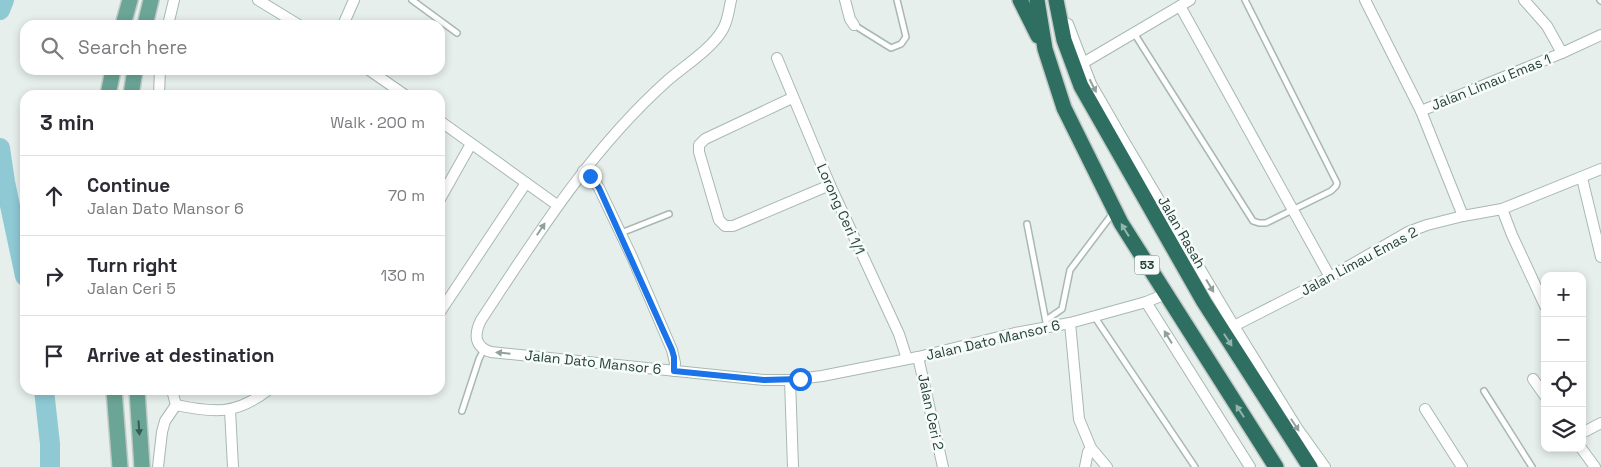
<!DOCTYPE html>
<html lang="en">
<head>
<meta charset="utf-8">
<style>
  :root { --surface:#fff; --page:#f7f7f7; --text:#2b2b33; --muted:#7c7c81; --line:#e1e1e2 }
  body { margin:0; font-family:"Space Grotesk",sans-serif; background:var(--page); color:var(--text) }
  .controls { position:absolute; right:15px; bottom:15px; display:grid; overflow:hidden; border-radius:10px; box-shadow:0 2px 8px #0003 }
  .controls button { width:45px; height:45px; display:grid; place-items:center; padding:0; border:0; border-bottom:1px solid var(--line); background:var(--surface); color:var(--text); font:25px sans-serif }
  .stop { position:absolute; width:15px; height:15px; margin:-11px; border:4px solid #1a73e8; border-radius:50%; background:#fff }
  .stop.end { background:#1a73e8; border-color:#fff; box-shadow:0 1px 5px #0008 }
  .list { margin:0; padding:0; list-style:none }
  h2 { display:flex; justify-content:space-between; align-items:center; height:65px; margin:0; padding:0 20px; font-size:21px }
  h2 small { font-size:16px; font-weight:400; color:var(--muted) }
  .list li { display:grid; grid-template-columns:32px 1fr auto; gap:15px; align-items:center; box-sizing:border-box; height:80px; padding:0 20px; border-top:1px solid var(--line) }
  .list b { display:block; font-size:19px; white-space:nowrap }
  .list p { margin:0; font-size:16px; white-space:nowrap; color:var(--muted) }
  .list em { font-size:16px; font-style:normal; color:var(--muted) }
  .icon { flex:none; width:28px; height:28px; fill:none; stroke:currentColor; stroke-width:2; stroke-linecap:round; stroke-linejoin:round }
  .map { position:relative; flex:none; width:1601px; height:467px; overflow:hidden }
  .search { position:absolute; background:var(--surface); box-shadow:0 2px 8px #0003; left:20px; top:20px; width:425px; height:55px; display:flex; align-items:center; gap:12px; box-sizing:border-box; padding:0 18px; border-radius:15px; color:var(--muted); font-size:19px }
  .panel { position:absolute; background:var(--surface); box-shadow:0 2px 8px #0003; left:20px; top:90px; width:425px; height:305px; border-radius:15px }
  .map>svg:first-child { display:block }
</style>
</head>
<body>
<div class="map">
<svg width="1601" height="467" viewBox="0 0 1601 467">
  <rect width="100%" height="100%" fill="#e6efeb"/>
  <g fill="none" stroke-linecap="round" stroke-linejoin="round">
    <g stroke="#8ec9d4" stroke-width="20">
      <path d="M0 10 4 0"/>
      <path d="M0 148 5 182 25 276"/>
      <path d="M44 390 50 444V467"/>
    </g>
    <defs>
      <g id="lane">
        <path d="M412 0 457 33"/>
        <path d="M1600 0 1601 1"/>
        <path d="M854 25 891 48 901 44 906 37 897 0"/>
        <path d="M1134 33 1253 221 1259 223H1266L1331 191 1336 186 1337 183 1245 0"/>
        <path d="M1027 224 1046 322"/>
        <path d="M621 233 669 214"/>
        <path d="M1094 316 1195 467"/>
        <path d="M1046 320 1062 309 1070 270 1113 213"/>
        <path d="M1484 391 1532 467"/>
        <path d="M462 411 479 359 484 349"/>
      </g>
      <g id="street">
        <path d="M258 0 299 25"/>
        <path d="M731 0C729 10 728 20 723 29 712 49 684 66 667 81 591 149 537 235 481 320 474 334 474 347 491 352L764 380H790L822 376 918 357 1015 333 1070 323 1146 302 1166 294"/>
        <path d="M845 0 850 19 854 25"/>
        <path d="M1365 0 1421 111 1463 216"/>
        <path d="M1524 0 1547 26 1562 53"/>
        <path d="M1180 6 1330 277"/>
        <path d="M1068 24 1091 84 1121 136 1234 326 1297 428 1325 467"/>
        <path d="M168 25 174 0"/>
        <path d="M343 25 354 0"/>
        <path d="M777 58 830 185 899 334 907 359"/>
        <path d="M1083 63 1190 0"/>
        <path d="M369 70 405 95"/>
        <path d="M159 95 160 70"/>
        <path d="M792 98 705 139 699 145V152L719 220 725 226H733L830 185"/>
        <path d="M1421 111 1562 53 1601 35"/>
        <path d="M440 121 557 205"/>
        <path d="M583 171 594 180 599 188 632 257 672 350 675 363 674 371"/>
        <path d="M1582 178 1601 257"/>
        <path d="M440 199 471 144"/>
        <path d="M1502 209 1512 235 1545 306"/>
        <path d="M1146 302 1250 467"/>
        <path d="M440 312 526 183"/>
        <path d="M1070 323 1079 419 1091 448 1107 467"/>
        <path d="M1234 326 1330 277 1408 232 1427 225 1463 216 1502 209 1601 169"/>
        <path d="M918 357 943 467"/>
        <path d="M1533 379 1545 396"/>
        <path d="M790 380 793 467"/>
        <path d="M172 390 176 405"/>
        <path d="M176 405C214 413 236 415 268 390"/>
        <path d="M1425 409 1462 467"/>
        <path d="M230 410 233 467"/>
        <path d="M1582 433 1601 423"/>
        <path d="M1581 448 1595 467"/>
        <path d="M158 467 162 432 165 421 176 405"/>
        <path d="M1085 467 1088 452 1091 448"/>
      </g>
      <g id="primary">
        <path d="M123 25 130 0"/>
        <path d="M145 25 151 0"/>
        <path d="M108 95 113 70"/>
        <path d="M131 95 135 70"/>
        <path d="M114 390 120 467"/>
        <path d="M137 390 142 467"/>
      </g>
      <g id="highway">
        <path d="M1020 0 1038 36"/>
        <path d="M1037 0 1045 49 1064 108 1121 223 1276 467"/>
        <path d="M1056 0 1064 40 1081 86 1204 302 1310 467"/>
      </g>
    </defs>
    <use href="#lane" stroke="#a8b8b2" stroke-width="8"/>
    <use href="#street" stroke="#a8b8b2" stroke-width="12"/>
    <use href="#primary" stroke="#c2cac8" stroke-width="18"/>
    <use href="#highway" stroke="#c2cac8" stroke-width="18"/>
    <use href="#lane" stroke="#fff" stroke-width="5"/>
    <use href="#street" stroke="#fff" stroke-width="10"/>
    <use href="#primary" stroke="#6aa596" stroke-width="15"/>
    <use href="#highway" stroke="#2f6f62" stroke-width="15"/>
  </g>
  <defs><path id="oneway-solid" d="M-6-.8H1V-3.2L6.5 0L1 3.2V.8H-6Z" transform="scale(1.25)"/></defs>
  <g fill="#92a09c">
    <use href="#oneway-solid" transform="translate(1093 86) rotate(63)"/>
    <use href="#oneway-solid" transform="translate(541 229) rotate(-56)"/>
    <use href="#oneway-solid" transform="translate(1210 286) rotate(59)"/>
    <use href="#oneway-solid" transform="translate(1168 337) rotate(-122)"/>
    <use href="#oneway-solid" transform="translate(503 353) rotate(-174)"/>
    <use href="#oneway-solid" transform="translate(1295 425) rotate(57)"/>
  </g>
  <g fill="#93b5ae">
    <use href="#oneway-solid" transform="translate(1125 230) rotate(-122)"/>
    <use href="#oneway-solid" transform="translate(1228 340) rotate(57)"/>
    <use href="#oneway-solid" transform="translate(1240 411) rotate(-123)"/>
  </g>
  <use fill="#365b51" href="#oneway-solid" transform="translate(139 428) rotate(86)"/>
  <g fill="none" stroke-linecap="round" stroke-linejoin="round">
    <path stroke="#1a73e8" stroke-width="6" d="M590 176 599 188 672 350 674 357V371L764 380 800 379"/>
  </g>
  <g text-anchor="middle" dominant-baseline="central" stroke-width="5" stroke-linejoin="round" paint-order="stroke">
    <rect fill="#f7fbf9" stroke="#637a73" stroke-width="1" x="1134.5" y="255.5" width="25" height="19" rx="4"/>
    <g font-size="12" font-weight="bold" fill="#24423a">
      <text x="1147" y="265">53</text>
    </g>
    <g font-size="14" fill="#24423a" stroke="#f7fbf9">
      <text transform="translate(1491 82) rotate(-22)">Jalan Limau Emas 1</text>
      <text transform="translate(841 209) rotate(66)">Lorong Ceri 1/1</text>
      <text transform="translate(1182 232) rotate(60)">Jalan Rasah</text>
      <text transform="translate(1359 261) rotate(-28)">Jalan Limau Emas 2</text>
      <text transform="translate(993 340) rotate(-13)">Jalan Dato Mansor 6</text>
      <text transform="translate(593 362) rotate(6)">Jalan Dato Mansor 6</text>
      <text transform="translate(931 412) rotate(78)">Jalan Ceri 2</text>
    </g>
  </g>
</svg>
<div class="controls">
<button>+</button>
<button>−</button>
<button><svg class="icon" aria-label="locate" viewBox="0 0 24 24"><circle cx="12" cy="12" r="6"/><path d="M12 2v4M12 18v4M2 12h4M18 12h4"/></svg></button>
<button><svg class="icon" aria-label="layers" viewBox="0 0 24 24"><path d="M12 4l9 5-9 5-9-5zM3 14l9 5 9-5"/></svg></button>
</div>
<div class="stop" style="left:800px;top:379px"></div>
<div class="stop end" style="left:590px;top:176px"></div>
<div class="search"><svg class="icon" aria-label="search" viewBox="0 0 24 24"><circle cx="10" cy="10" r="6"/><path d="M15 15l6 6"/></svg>Search here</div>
<section class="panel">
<h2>3 min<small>Walk · 200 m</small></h2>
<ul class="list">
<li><svg class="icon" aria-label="ahead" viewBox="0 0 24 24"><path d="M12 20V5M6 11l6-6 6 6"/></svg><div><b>Continue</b><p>Jalan Dato Mansor 6</p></div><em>70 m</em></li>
<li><svg class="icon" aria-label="right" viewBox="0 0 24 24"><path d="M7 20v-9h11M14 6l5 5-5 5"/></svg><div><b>Turn right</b><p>Jalan Ceri 5</p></div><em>130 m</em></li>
<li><svg class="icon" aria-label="arrive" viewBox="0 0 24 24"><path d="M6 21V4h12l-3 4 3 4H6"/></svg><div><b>Arrive at destination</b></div></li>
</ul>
</section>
</div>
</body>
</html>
